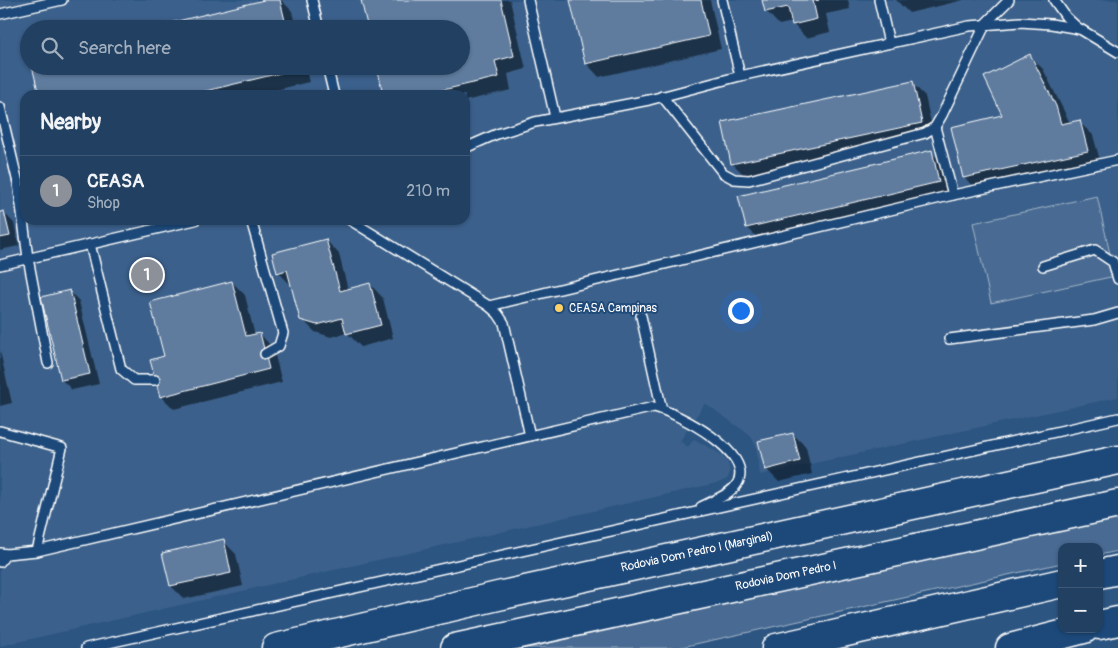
<!DOCTYPE html>
<html lang="en">
<head>
<meta charset="utf-8">
<style>
  :root { --surface:#214062; --page:#2d4b6b; --text:#f1f3f6; --muted:#a2afbe; --line:#3e5977; --accent:#8c9099 }
  body { margin:0; font-family:Pangolin,sans-serif; background:var(--page); color:var(--text) }
  .controls { position:absolute; right:15px; bottom:15px; display:grid; overflow:hidden; border-radius:10px; box-shadow:0 1px 4px #0004 }
  .controls button { width:45px; height:45px; display:grid; place-items:center; padding:0; border:0; border-bottom:1px solid var(--line); background:var(--surface); color:var(--text); font:25px sans-serif }
  .you { position:absolute; left:740px; top:310px; width:18px; height:18px; margin:-12px; border:4px solid #fff; border-radius:50%; background:#1a73e8; box-shadow:0 0 0 8px #1a73e833 }
  .badge { display:grid; place-items:center; width:32px; height:32px; border-radius:50%; background:var(--accent); color:#fff; font-size:16px; font-weight:700 }
  .pin { position:absolute; translate:-50% -50%; border:2px solid #fff; box-shadow:0 1px 5px #0006 }
  .list { margin:0; padding:0; list-style:none }
  h2 { display:flex; justify-content:space-between; align-items:center; height:65px; margin:0; padding:0 20px; font-size:21px }
  h2 small { font-size:16px; font-weight:400; color:var(--muted) }
  .list li { display:grid; grid-template-columns:32px 1fr auto; gap:15px; align-items:center; box-sizing:border-box; height:70px; padding:0 20px; border-top:1px solid var(--line) }
  .list b { display:block; font-size:19px; white-space:nowrap }
  .list p { margin:0; font-size:16px; white-space:nowrap; color:var(--muted) }
  .list em { font-size:16px; font-style:normal; color:var(--muted) }
  .icon { flex:none; width:28px; height:28px; fill:none; stroke:currentColor; stroke-width:2; stroke-linecap:round; stroke-linejoin:round }
  .map { position:relative; flex:none; width:1118px; height:648px; overflow:hidden }
  .search { position:absolute; background:var(--surface); box-shadow:0 1px 4px #0004; left:20px; top:20px; width:450px; height:55px; display:flex; align-items:center; gap:12px; box-sizing:border-box; padding:0 18px; border-radius:28px; color:var(--muted); font-size:19px }
  .panel { position:absolute; background:var(--surface); box-shadow:0 1px 4px #0004; left:20px; top:90px; width:450px; height:135px; border-radius:15px }
  .map>svg:first-child { display:block }
</style>
</head>
<body>
<div class="map">
<svg width="1118" height="648" viewBox="0 0 1118 648">
  <rect width="100%" height="100%" fill="#2c5582"/>
  <filter id="ink" filterUnits="userSpaceOnUse"><feTurbulence type="fractalNoise" baseFrequency=".02" numOctaves="2"/><feDisplacementMap in="SourceGraphic" scale="10" xChannelSelector="R" yChannelSelector="G"/><feConvolveMatrix kernelMatrix="1 2 1 2 8 2 1 2 1" color-interpolation-filters="sRGB"/></filter>
  <g filter="url(#ink)">
    <path fill="#3b618b" fill-rule="evenodd" d="M0 0H1118V397L760 475 756 447 752 438 748 434 705 403 680 441 688 447 694 439 719 453 726 459 729 466 730 473 727 479 721 482 0 646ZM29 29H461V66H29ZM25 95H465V220H25Z"/>
    <g fill="#486b92" stroke="#a4b5c8">
      <path d="M1097 196 1115 276 991 303 973 223Z"/>
      <path d="M1118 515V551L1099 555V547H1062V563L677 648H524Z"/>
    </g>
    <g fill="#0007">
      <path d="M270 0H281L292 11 296 29H150Z"/>
      <path d="M362 0H510L526 69 508 74 511 90 465 101V95H385L461 66V29Z"/>
      <path d="M572 0H710L721 49 599 77 586 63Z"/>
      <path d="M763 0H848L850 9 826 14 830 32 806 38 793 24V22L779 25 766 11Z"/>
      <path d="M896 0H964L909 13Z"/>
      <path d="M1030 56 1043 69 1070 123 1079 122 1093 135 1101 164 977 191 964 177 1004 116Z"/>
      <path d="M33 66H305L309 82 255 95H40Z"/>
      <path d="M912 83 925 96 934 136 745 176 732 163Z"/>
      <path d="M931 152 944 165 952 195 760 241 747 227Z"/>
      <path d="M4 213 14 223 19 246 0 250V214Z"/>
      <path d="M326 240 339 254 348 290 370 284 383 298 393 338 361 347 347 333 331 337 315 332 302 319 291 285 278 272Z"/>
      <path d="M232 282 245 295 255 336 260 334 273 348 282 382 174 409 161 396 166 357Z"/>
      <path d="M69 291 79 301 99 384 72 390 62 380Z"/>
      <path d="M0 351 12 403 0 406Z"/>
      <path d="M793 434 806 447 812 474 779 482 766 469Z"/>
      <path d="M223 541 236 554 243 586 184 599 171 586 164 554Z"/>
    </g>
    <g fill="#5e7c9f" stroke="#fff">
      <path d="M264 0H280L287 29H145Z"/>
      <path d="M361 0H501L514 56 495 61 499 77 421 95H383L377 66H461V29H368Z"/>
      <path d="M570 0H701L709 36 585 64Z"/>
      <path d="M762 0H819L813 1 817 19 792 25 788 7 765 12Z"/>
      <path d="M1030 54 1056 106 1061 124 1080 120 1088 151 963 178 951 127 1002 115 984 77Z"/>
      <path d="M32 66H296L297 69 189 95H39Z"/>
      <path d="M913 81 922 123 731 164 722 122Z"/>
      <path d="M932 150 939 182 746 228 738 196Z"/>
      <path d="M4 211 10 236 0 238V212Z"/>
      <path d="M326 239 340 291 370 283 381 325 346 334 342 318 317 325 300 320 287 270 277 273 272 253Z"/>
      <path d="M232 281 246 336 260 333 269 369 160 397 150 360 164 356 150 302Z"/>
      <path d="M70 290 90 374 61 380 41 297Z"/>
      <path d="M793 433 800 461 765 470 758 441Z"/>
      <path d="M224 539 231 573 170 586 162 553Z"/>
    </g>
    <g fill="none" stroke-linecap="round" stroke-linejoin="round">
      <defs>
        <g id="lane">
          <path d="M312 0 319 29"/>
          <path d="M528 0 555 117"/>
          <path d="M722 0 740 76"/>
          <path d="M879 0 889 43"/>
          <path d="M1054 0 1066 17 1079 29"/>
          <path d="M0 14 62 0"/>
          <path d="M327 66 334 95"/>
          <path d="M662 96 723 173 734 179 749 180 925 133 935 127 942 115 986 23 1009 0"/>
          <path d="M0 107 18 183 28 258 48 363"/>
          <path d="M935 127 953 195"/>
          <path d="M465 148 497 134 535 122 649 100 740 76 969 26 1020 22 1051 24 1080 29 1118 52"/>
          <path d="M251 220 283 333 279 346 265 354"/>
          <path d="M350 220 489 306 498 314 504 323 530 436"/>
          <path d="M90 244 121 369 134 380H155"/>
          <path d="M0 265 195 220"/>
          <path d="M1043 266 1095 250 1113 262 1118 279"/>
          <path d="M489 306 953 195 1118 160"/>
          <path d="M641 316 661 406"/>
          <path d="M949 339 1094 320 1118 313"/>
          <path d="M0 431 62 448 37 551"/>
          <path d="M0 553 6 554 37 551 654 407C677 413 756 453 737 484 730 495 712 501 701 507"/>
          <path d="M0 562 6 554"/>
          <path d="M86 648 1118 418"/>
        </g>
        <g id="highway">
          <path d="M1099 574 1118 570"/>
          <path d="M1099 625 1118 621"/>
          <path d="M276 648 498 596 1118 460"/>
          <path d="M455 648 1118 504"/>
          <path d="M776 648 1062 583"/>
          <path d="M1010 648 1084 629"/>
        </g>
      </defs>
      <use href="#lane" stroke="#fff" stroke-width="12"/>
      <use href="#highway" stroke="#fff" stroke-width="31"/>
      <use href="#lane" stroke="#1f4a7a" stroke-width="9"/>
      <use href="#highway" stroke="#1f4a7a" stroke-width="28"/>
    </g>
  </g>
  <circle fill="#ffd166" stroke="#1f4a7a" stroke-width="2" cx="559" cy="308" r="5"/>
  <g text-anchor="middle" dominant-baseline="central" stroke-width="4" stroke-linejoin="round" paint-order="stroke">
    <g font-size="12" fill="#fff" stroke="#1f4a7a" text-anchor="start">
      <text x="569" y="308">CEASA Campinas</text>
    </g>
    <g font-size="12" fill="#fff" stroke="#1f4a7a">
      <text transform="translate(697 552) rotate(-12)">Rodovia Dom Pedro I (Marginal)</text>
      <text transform="translate(786 576) rotate(-12)">Rodovia Dom Pedro I</text>
    </g>
  </g>
</svg>
<div class="controls">
<button>+</button>
<button>−</button>
</div>
<div class="you"></div>
<div class="pin badge" style="left:147px;top:275px">1</div>
<div class="search"><svg class="icon" aria-label="search" viewBox="0 0 24 24"><circle cx="10" cy="10" r="6"/><path d="M15 15l6 6"/></svg>Search here</div>
<section class="panel">
<h2>Nearby<small></small></h2>
<ul class="list">
<li><span class="badge">1</span><div><b>CEASA</b><p>Shop</p></div><em>210 m</em></li>
</ul>
</section>
</div>
</body>
</html>
